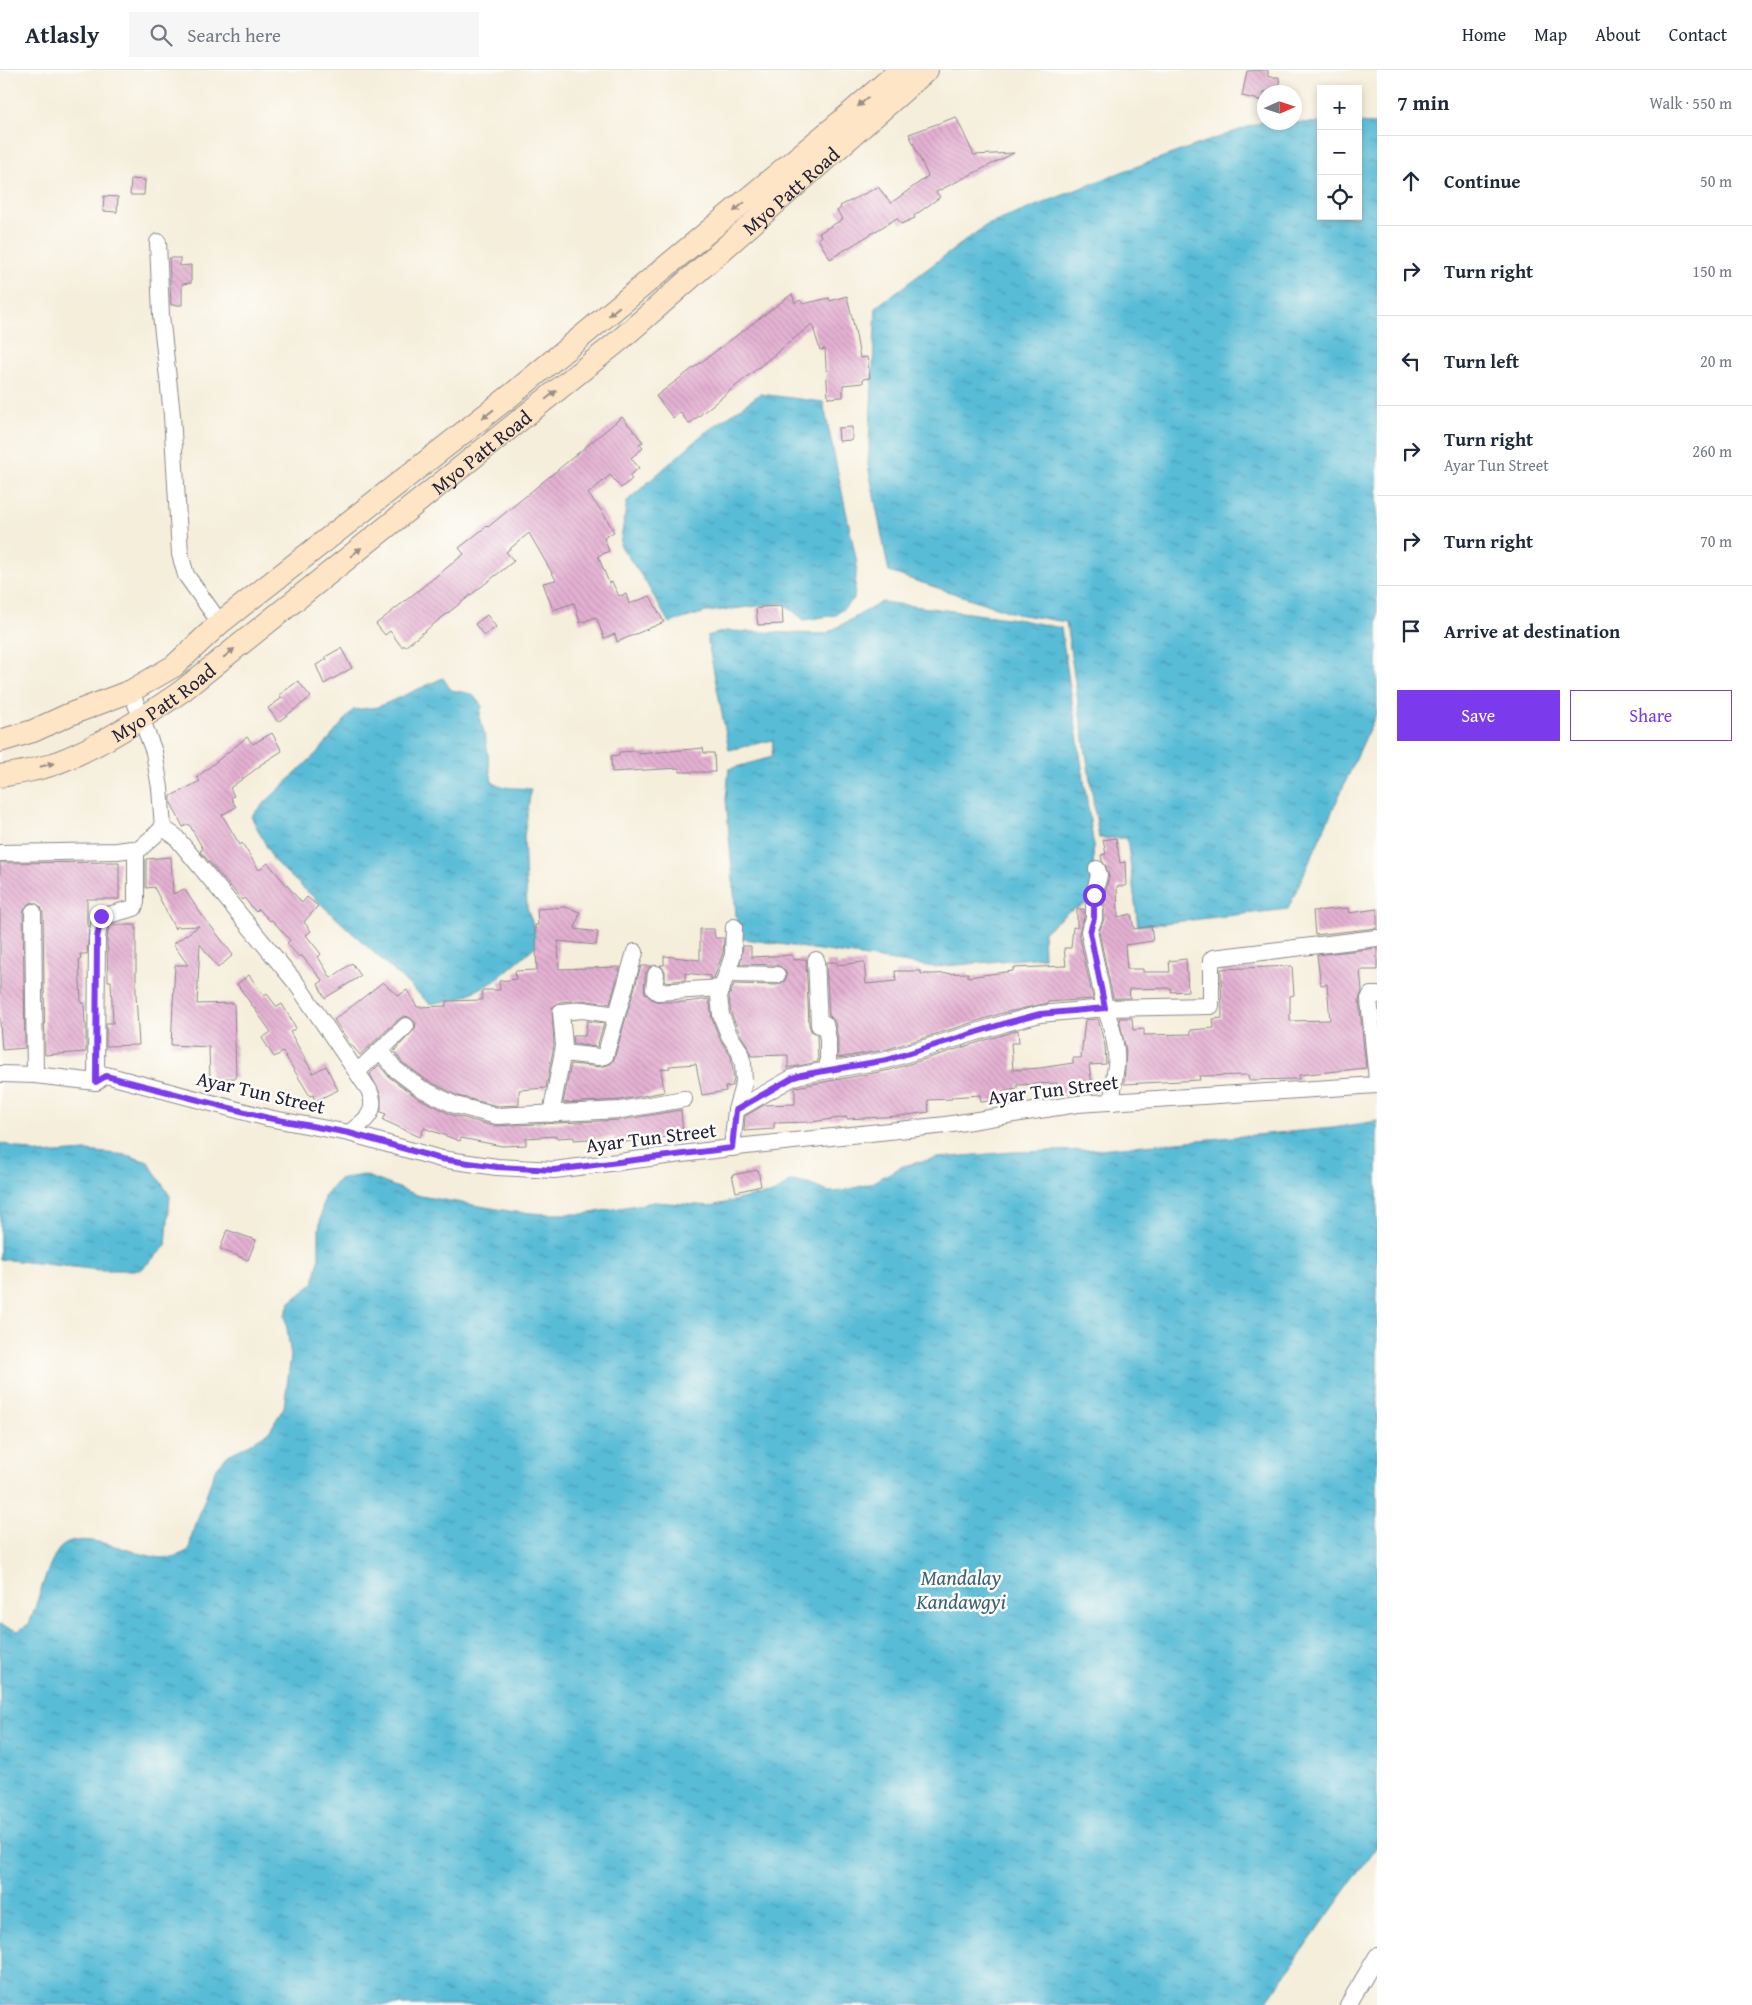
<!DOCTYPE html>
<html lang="en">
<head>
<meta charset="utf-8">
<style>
  :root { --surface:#fff; --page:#f6f6f7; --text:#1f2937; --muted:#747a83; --line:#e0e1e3; --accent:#7c3aed }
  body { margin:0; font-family:"Gentium Book Plus",serif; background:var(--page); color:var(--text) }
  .controls { position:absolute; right:15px; top:15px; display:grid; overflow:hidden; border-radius:0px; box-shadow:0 2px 8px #0003 }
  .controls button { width:45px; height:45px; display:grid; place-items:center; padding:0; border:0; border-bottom:1px solid var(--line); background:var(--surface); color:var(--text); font:25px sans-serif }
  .compass { position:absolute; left:1257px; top:15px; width:45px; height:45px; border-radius:50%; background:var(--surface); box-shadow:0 2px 8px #0003; rotate:87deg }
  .stop { position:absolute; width:15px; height:15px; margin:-11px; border:4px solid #7c3aed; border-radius:50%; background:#fff }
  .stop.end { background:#7c3aed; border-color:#fff; box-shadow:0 1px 5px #0008 }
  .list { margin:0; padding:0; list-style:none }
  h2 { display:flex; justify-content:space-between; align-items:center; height:65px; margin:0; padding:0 20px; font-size:21px }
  h2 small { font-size:16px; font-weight:400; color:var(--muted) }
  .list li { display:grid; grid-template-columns:32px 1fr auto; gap:15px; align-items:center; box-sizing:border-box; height:90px; padding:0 20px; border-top:1px solid var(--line) }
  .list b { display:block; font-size:19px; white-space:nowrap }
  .list p { margin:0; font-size:16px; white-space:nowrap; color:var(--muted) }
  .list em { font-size:16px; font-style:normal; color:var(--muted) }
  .actions { display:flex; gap:10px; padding:15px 20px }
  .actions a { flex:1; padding:11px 0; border:1px solid var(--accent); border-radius:0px; text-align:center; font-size:18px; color:var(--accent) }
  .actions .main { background:var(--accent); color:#fff }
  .icon { flex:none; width:28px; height:28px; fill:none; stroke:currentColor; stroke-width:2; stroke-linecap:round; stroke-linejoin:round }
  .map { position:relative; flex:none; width:1377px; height:1935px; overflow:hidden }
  header { display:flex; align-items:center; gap:30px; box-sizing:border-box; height:70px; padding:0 25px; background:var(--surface); border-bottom:1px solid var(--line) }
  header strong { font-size:24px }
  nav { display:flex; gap:28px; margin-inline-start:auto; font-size:18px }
  .search { width:350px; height:45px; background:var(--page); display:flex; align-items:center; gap:12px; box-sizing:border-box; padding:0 18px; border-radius:0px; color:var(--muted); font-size:19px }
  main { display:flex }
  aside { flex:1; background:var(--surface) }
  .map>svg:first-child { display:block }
</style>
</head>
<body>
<header>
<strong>Atlasly</strong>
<div class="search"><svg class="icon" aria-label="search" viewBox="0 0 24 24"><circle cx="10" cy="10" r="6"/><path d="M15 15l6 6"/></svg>Search here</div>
<nav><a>Home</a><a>Map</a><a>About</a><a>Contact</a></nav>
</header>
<main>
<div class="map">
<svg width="1377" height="1935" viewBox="0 0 1377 1935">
  <defs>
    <pattern id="water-ripples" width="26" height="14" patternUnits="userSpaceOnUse" patternTransform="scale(1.25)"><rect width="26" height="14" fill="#59bcd7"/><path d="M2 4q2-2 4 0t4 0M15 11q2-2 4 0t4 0" fill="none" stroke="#4998b0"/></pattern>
    <pattern id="building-back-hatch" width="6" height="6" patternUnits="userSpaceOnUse" patternTransform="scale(1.25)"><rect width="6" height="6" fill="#e4b0d2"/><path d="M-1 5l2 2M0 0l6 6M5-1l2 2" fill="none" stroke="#c397b5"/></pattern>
  </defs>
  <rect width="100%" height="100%" fill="#fdfcf7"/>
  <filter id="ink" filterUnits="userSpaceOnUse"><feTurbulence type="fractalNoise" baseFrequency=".02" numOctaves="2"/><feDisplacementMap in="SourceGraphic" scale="10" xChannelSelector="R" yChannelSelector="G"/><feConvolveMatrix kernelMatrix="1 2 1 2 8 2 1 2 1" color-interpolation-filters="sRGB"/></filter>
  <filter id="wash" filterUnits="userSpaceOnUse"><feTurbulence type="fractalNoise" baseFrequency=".0096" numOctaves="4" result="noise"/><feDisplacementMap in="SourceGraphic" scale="20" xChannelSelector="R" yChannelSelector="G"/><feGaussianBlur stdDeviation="1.12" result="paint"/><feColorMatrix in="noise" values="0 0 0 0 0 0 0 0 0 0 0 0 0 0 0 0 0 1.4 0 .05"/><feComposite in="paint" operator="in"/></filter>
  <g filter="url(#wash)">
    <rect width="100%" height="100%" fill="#f5eedb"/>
    <g fill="url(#water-ripples)" stroke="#3e6f89">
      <path d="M1262 52 1321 53V146H1358V53L1377 54V642L1288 839 1138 856 1127 768H1099L1066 552 1017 544 889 502 868 395 876 237 985 156 1124 101Z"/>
      <path d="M760 324 823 332 857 493 854 529 836 545 804 550 783 533 706 542 669 553 645 511 620 475 627 431 703 364Z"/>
      <path d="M882 532 1016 549 1061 558 1093 771 1094 830 1068 842 1043 863 1044 887 935 897 738 868 726 729 729 699 772 687 773 670 729 680 707 566 726 561 825 564Z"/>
      <path d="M443 608 451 620 472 624 482 636C477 655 482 650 485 666 488 681 489 696 492 712 504 720 517 717 531 719L524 767 527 837 539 873 495 911 461 928 430 934 274 791 251 746 320 680 353 640 378 637Z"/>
      <path d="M1377 1051V1776L1264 1935H0V1555L18 1561 29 1554C38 1533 45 1500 57 1482 77 1452 139 1490 167 1488 175 1487 182 1484 189 1480L192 1465 215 1400 228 1385 245 1377 269 1362 284 1337 291 1286 285 1245 290 1232 313 1214 319 1190V1159L324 1127 339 1109 364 1105 420 1126 515 1142 546 1144H585L654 1132 712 1136 754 1126 773 1124 792 1111 808 1114 829 1122 843 1121 869 1114 903 1096 937 1088 1014 1082 1088 1080 1333 1058Z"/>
      <path d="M0 1073 42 1084 86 1081 127 1085 148 1092 170 1126 166 1176 141 1200H100L0 1189Z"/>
    </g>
    <g id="blocks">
      <g fill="url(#building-back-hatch)">
        <path d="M1268 0V7H1279L1280 22H1264V31L1242 26 1247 1Z"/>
        <path d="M956 47 974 85 1014 83 936 122 940 127 914 146 915 148 901 154 897 148 830 189 818 169 821 166 819 163 843 149 837 141 841 138 840 136 878 117 891 133 928 106 909 64Z"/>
        <path d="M131 109 145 110 144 125H130Z"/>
        <path d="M104 126 118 127 117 142 103 141Z"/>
        <path d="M169 188H180V196L191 195V213L182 214V235H171Z"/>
        <path d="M792 224 795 233 800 230 803 234 829 228 830 231 847 226 856 265 860 288 867 287 870 308 863 309V313L843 315V327L828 328 825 279 820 280 812 254 689 354 680 342 673 348 656 326Z"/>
        <path d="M622 347 643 372 639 374 643 378 631 388 639 398 629 406 632 409 621 418 610 405 588 424 604 444 614 462 604 468 609 481 598 486 609 513 612 512 619 526 626 524 629 534 650 526 664 552 617 572 615 564 604 568 596 547 580 553 574 533 553 540 543 513 556 510 529 463 506 482 514 491 406 576H401L390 561 385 565 376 554 464 484 459 478 487 456 488 457Z"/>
        <path d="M852 357V370L839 371 838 358Z"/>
        <path d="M782 536 783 554 758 555 756 539 761 538V537Z"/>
        <path d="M487 545 496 557 484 566 475 554Z"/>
        <path d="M341 578 352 598 324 614 316 595 327 589 325 587Z"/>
        <path d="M298 611 311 627 278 652 268 638 282 628 279 625Z"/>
        <path d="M272 663 282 681 260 695V696L230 718 234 726 231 728 236 737 222 745 240 775 242 773 259 800 268 793 302 833 307 827 318 836 304 852 311 861 306 865 321 884 318 887 331 908 352 893 361 906 325 928 318 914 323 911 301 885 299 887 287 873 290 870 272 850 270 851 259 839 256 842 244 828 242 830 222 807 200 781 203 779 189 754 183 757 171 733V726L200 711 197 707 247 667 253 674Z"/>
        <path d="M703 678 704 683H714L715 702H680L679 698 612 702 611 686 619 685V682L639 681V684Z"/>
        <path d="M1116 768 1120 793 1125 792 1126 816H1117L1118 847 1131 844 1134 859 1151 856 1153 871 1125 875 1127 899H1143V902H1170L1169 891 1186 889 1188 921 1171 922V918L1129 919 1130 928H1113L1099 862 1104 849V826L1109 807 1106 796 1102 791 1101 785 1106 784 1103 770Z"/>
        <path d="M171 787 173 824 184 819 206 851H207L233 885 218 898 200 874 197 934 234 933 236 1008 210 1009 209 977 171 975 175 895H188L173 874 199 856 175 857V859L154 817 146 818V789Z"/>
        <path d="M119 792V829H87V855H89L87 884H80L81 889 79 890 81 933H84L85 954H86V982L45 985 43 842 41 837 33 832 28 834 23 842 25 978 2 980 0 953V793Z"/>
        <path d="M565 837 580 842 575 859 598 862 596 875 558 871 559 899 620 897 610 934 582 930 560 932 552 937 554 975 546 1018 519 1020V1035L498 1036 458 1026 425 1009 402 992 394 981 415 959 416 953 409 947 404 946 399 949 360 985 349 972 334 950 383 912 398 926 407 920 417 937 446 936V931L482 930V920H500L499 911 516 909 515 901 537 900 535 855H538L537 839Z"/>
        <path d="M1348 838 1349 843 1377 839V858L1315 865 1313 841Z"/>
        <path d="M1077 839H1084V847L1079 863 1093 929 1048 932V933L1003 943 885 980 838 988V969L835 952 829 945 826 892H837V895L864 892 866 914 896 911 895 901H921V904H932L968 903V907L1013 901V898L1066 896 1064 878H1071L1073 857 1077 858Z"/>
        <path d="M109 855H136V925L139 975 106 976V953H113L111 911H108L107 869Z"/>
        <path d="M700 859H714L715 868H724L723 883 714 908 710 909V906L685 903V910L665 912V901L660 895H664V886L700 890Z"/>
        <path d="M743 876H751V887L792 885 793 890 806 889 809 955 811 961 817 964 818 992 788 998V985L751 986 747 975 738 960 731 943 729 927 734 914 777 915 785 911 787 905 785 900 778 895 740 894Z"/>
        <path d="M1377 878V900H1360L1362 920 1359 930 1366 998 1299 1005 1300 1009 1249 1010 1248 1005 1199 1006 1200 1010 1124 1014 1126 981 1119 948H1132L1133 960 1144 959V965L1191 964V960L1214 958 1213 949 1222 948 1221 899 1292 896 1294 925 1290 926V951L1330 950 1327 914 1321 915 1317 885Z"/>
        <path d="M641 896H651L646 902 644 918 645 923 653 930 659 932H685L709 929 712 949 720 969 731 987 734 1009 732 1016 725 1017 726 1021 702 1025 696 994 669 996 670 998 661 999 664 1022 620 1030 563 1033 571 994 601 997 611 994 614 989Z"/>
        <path d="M249 905 264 926 267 924 277 937 282 934 296 958 290 962 313 1003 326 996 338 1020 315 1031 313 1025 310 1026 283 982 274 987 262 968 271 962 237 914Z"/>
        <path d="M1098 949 1105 976 1106 994 1089 995 1093 1020 1058 1025 1057 1013 1017 1015V1019L1002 1021 1003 1030 981 1032 980 1025 952 1027V1029L928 1030 929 1042 900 1046 847 1049V1047L811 1052 774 1053V1059L744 1061 745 1046 764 1035 795 1034V1018L796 1017 890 1000 1018 960 1019 973H1011L1013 1000 1040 998 1073 993V988H1081L1085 950Z"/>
        <path d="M587 951 604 953 597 977 574 974 573 966H585Z"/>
        <path d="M379 995 389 1007 416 1027 452 1045 494 1056 621 1050 681 1040 683 1065 616 1073V1067L574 1070V1067L557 1068V1066L526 1068V1075L502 1076 461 1068 460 1071 424 1058 420 1067 383 1050 386 1044 381 1042V1025L370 1004Z"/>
        <path d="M758 1100 761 1116 736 1122 732 1105Z"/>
        <path d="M227 1160 256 1170 248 1190 220 1179Z"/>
      </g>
    </g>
  </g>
  <g filter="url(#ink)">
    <use href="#blocks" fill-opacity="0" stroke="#8c888b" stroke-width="1"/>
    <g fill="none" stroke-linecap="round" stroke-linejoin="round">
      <defs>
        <g id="minor">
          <path d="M158 172 161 245 172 345 180 484 186 505 220 553"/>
          <path d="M131 621 154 682 160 718 163 758 175 766 296 913 369 1020C379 1042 365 1051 349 1063"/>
          <path d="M0 783 117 781 132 779 136 782"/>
          <path d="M1097 799 1099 805 1094 825V849L1089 861 1105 938 1211 936V890L1213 888 1377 868"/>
          <path d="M33 842 35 1005"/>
          <path d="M816 890 819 955 825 954 828 969V1000"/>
          <path d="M656 904 654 919 658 922 722 918"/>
          <path d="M727 904 777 905"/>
          <path d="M1377 925H1371L1369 929 1377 1010"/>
          <path d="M381 981 395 999 420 1018 455 1035 497 1046 621 1040 684 1029"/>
          <path d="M563 983 599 987 605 986 635 882"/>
          <path d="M357 1002 406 956"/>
          <path d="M0 1004 35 1005 96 1012 106 1005 268 1048 349 1063 441 1089 497 1097 554 1100 746 1076 946 1055 1077 1034 1377 1015"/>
          <path d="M96 1012 97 868 100 849 101 847 134 838 136 832V782L163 758"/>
          <path d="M736 1040 792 1008 801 1005 887 990 1006 953 1040 944 1105 938C1112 956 1118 977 1116 996 1114 1010 1112 1018 1113 1032"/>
          <path d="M551 1044 564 976 561 942 583 940 616 945"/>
          <path d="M732 1078 736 1040 744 1012 743 994 739 980 729 965 721 945 719 926 733 885 734 857"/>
          <path d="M1348 1935 1377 1886"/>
        </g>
        <g id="secondary">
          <path d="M0 671 33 661 68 645 131 621 174 596 220 553 510 326 839 53 900 0"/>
          <path id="s1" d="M0 706C18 703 39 700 56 693 101 676 143 648 182 621L621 269 927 0"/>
        </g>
      </defs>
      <use href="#minor" stroke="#8c888b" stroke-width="18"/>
      <use href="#secondary" stroke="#8c888b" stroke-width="24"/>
      <use href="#minor" stroke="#fff" stroke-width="16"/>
      <use href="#secondary" stroke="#fde5c5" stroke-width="22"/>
    </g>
    <defs><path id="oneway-solid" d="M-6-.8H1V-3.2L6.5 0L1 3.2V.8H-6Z" transform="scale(1.25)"/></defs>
    <g fill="#9a8d87">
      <use href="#oneway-solid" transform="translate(863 32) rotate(139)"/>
      <use href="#oneway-solid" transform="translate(739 137) rotate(140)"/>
      <use href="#oneway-solid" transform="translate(614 241) rotate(140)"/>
      <use href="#oneway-solid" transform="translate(551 325) rotate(-39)"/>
      <use href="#oneway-solid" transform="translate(488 344) rotate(142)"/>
      <use href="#oneway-solid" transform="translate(356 482) rotate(-39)"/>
      <use href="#oneway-solid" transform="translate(229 583) rotate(-39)"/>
      <use href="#oneway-solid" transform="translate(47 695) rotate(-14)"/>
    </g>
  </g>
  <g fill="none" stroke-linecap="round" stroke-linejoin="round" filter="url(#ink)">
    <path stroke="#7c3aed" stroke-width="6" d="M101 846 97 868 96 1012 106 1006 268 1048 349 1063 441 1089 497 1097 554 1100 732 1078 736 1040 792 1008 801 1005 887 990 1006 953 1040 944 1105 938 1090 862 1094 848V825"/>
  </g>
  <g text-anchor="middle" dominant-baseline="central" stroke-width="5" stroke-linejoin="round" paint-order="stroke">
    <g font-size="20" fill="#22223b" stroke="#fdfcf7">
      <text stroke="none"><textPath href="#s1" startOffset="991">Myo Patt Road</textPath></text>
      <text stroke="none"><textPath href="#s1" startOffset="586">Myo Patt Road</textPath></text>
      <text stroke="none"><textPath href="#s1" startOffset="181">Myo Patt Road</textPath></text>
      <text transform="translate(1053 1019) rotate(-7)">Ayar Tun Street</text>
      <text transform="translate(261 1022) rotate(13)">Ayar Tun Street</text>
      <text transform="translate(651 1067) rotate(-7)">Ayar Tun Street</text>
    </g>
    <g font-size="21" font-style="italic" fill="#386079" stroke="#fdfcf7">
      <text x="961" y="1507">Mandalay<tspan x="961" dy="24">Kandawgyi</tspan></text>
    </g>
  </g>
</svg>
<div class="controls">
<button>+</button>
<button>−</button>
<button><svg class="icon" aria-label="locate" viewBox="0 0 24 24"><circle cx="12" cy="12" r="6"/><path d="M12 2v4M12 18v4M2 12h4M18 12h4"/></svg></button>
</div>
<svg class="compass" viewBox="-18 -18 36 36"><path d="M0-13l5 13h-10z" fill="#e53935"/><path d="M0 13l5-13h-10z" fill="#747a83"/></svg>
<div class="stop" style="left:1094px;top:825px"></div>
<div class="stop end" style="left:101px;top:846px"></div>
</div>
<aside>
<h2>7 min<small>Walk · 550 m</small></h2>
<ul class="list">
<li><svg class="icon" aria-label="ahead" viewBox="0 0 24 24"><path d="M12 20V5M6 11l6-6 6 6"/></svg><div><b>Continue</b></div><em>50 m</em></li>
<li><svg class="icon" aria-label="right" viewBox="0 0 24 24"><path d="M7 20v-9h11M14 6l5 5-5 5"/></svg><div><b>Turn right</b></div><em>150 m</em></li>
<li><svg class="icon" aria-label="left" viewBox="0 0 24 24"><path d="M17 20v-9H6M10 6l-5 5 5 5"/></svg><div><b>Turn left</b></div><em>20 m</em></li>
<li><svg class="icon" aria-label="right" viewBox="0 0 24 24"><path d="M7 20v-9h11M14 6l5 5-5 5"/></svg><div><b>Turn right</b><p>Ayar Tun Street</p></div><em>260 m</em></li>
<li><svg class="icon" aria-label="right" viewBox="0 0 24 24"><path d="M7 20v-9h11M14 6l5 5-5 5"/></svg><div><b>Turn right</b></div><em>70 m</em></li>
<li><svg class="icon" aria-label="arrive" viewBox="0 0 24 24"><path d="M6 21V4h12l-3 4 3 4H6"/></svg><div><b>Arrive at destination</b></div></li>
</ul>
<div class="actions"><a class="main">Save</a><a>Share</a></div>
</aside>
</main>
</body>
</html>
